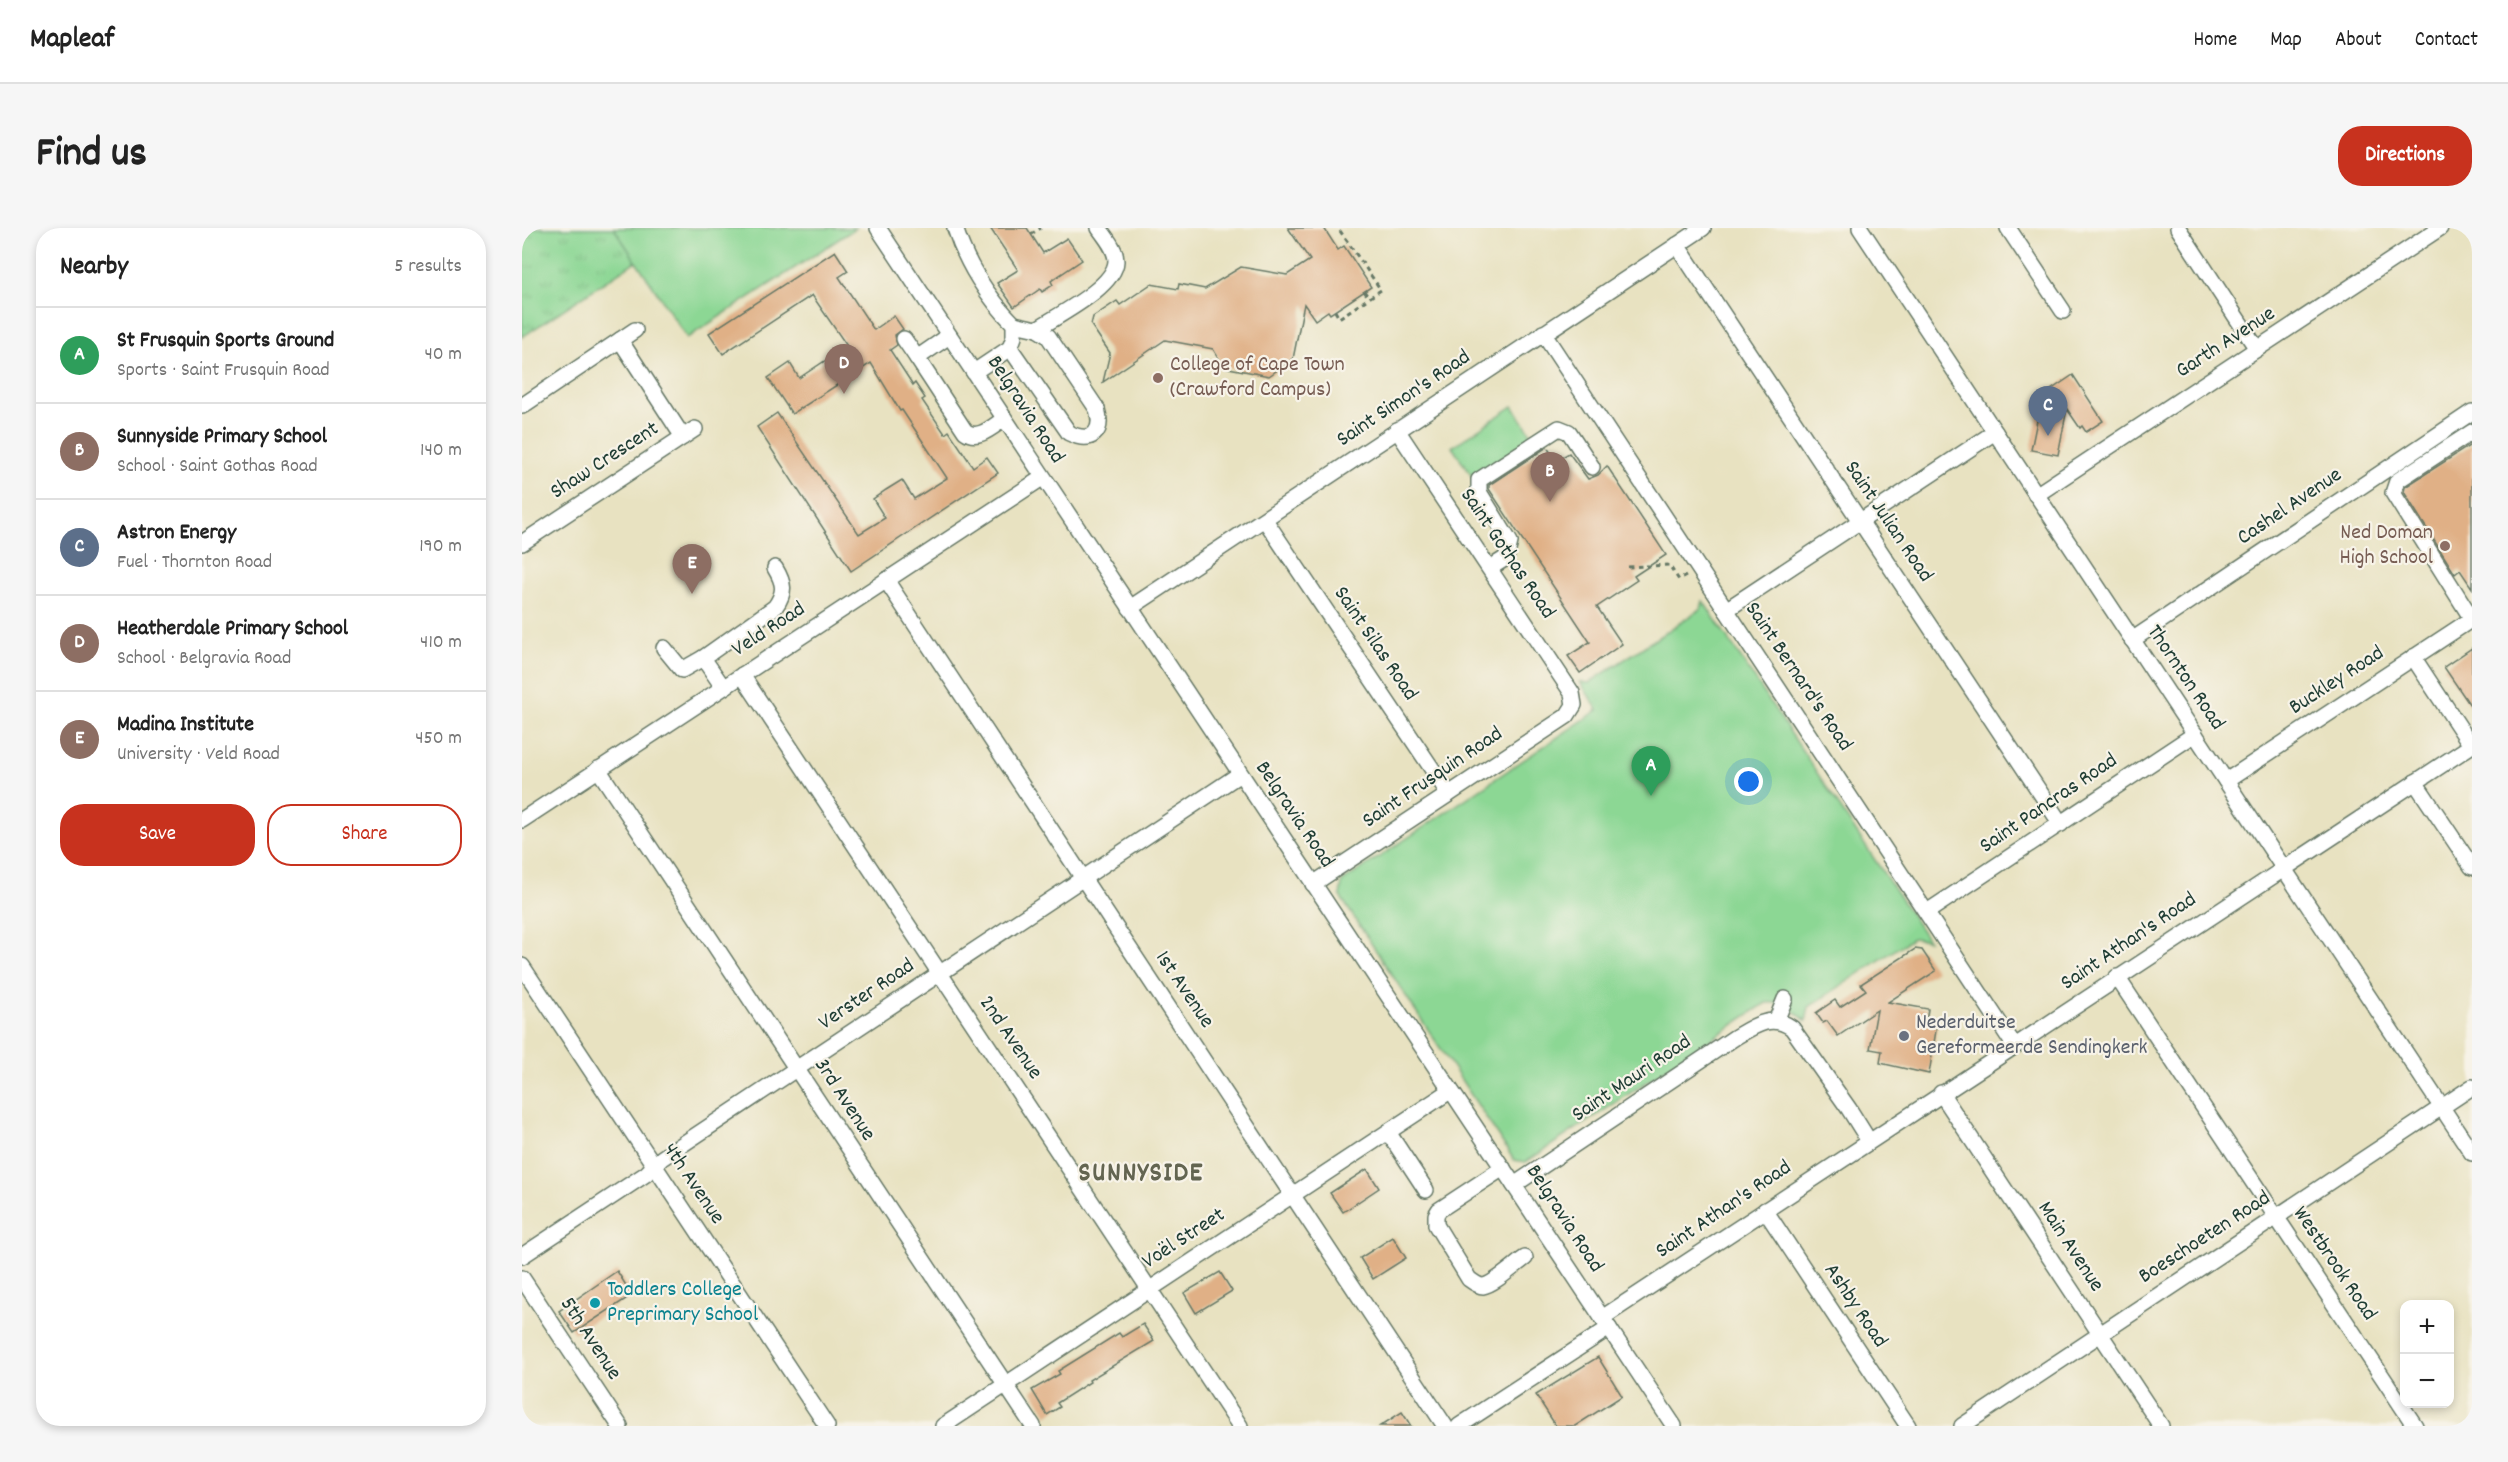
<!DOCTYPE html>
<html lang="en">
<head>
<meta charset="utf-8">
<style>
  :root { --surface:#fff; --page:#f6f6f6; --text:#222; --muted:#767676; --line:#e0e0e0; --accent:#c8321e }
  body { margin:0; font-family:Dekko,sans-serif; background:var(--page); color:var(--text) }
  .controls { position:absolute; right:18px; bottom:18px; display:grid; overflow:hidden; border-radius:12px; box-shadow:0 3px 9px #0003 }
  .controls button { width:54px; height:54px; display:grid; place-items:center; padding:0; border:0; border-bottom:2px solid var(--line); background:var(--surface); color:var(--text); font:30px sans-serif }
  .you { position:absolute; left:1227px; top:554px; width:21px; height:21px; margin:-15px; border:4px solid #fff; border-radius:50%; background:#1a73e8; box-shadow:0 0 0 9px #1a73e833 }
  .badge { display:grid; place-items:center; width:39px; height:39px; border-radius:50%; background:var(--accent); color:#fff; font-size:20px; font-weight:700 }
  .pin { position:absolute; translate:-50% -50px; filter:drop-shadow(0 2px 3px #0008) }
  .pin::after { content:''; position:absolute; top:32px; width:21px; height:18px; background:inherit; clip-path:polygon(0 0,100% 0,50% 100%) }
  .list { margin:0; padding:0; list-style:none }
  h2 { display:flex; justify-content:space-between; align-items:center; height:78px; margin:0; padding:0 24px; font-size:26px }
  h2 small { font-size:20px; font-weight:400; color:var(--muted) }
  .list li { display:grid; grid-template-columns:39px 1fr auto; gap:18px; align-items:center; box-sizing:border-box; height:96px; padding:0 24px; border-top:2px solid var(--line) }
  .list b { display:block; font-size:22px; white-space:nowrap }
  .list p { margin:0; font-size:20px; white-space:nowrap; color:var(--muted) }
  .list em { font-size:20px; font-style:normal; color:var(--muted) }
  .actions { display:flex; gap:12px; padding:18px 24px }
  .actions a { flex:1; padding:14px 0; border:2px solid var(--accent); border-radius:24px; text-align:center; font-size:21px; color:var(--accent) }
  .actions .main { background:var(--accent); color:#fff }
  .map { position:relative; flex:none; width:1950px; height:1198px; overflow:hidden; border-radius:24px }
  header { display:flex; align-items:center; gap:36px; box-sizing:border-box; height:84px; padding:0 30px; background:var(--surface); border-bottom:2px solid var(--line) }
  header strong { font-size:28px }
  nav { display:flex; gap:33px; margin-inline-start:auto; font-size:21px }
  .intro { display:flex; align-items:center; justify-content:space-between; box-sizing:border-box; height:144px; padding:0 36px }
  h1 { margin:0; font-size:42px }
  .button { padding:15px 27px; border-radius:24px; background:var(--accent); color:#fff; font-size:21px; font-weight:700 }
  main { display:flex; gap:36px; padding:0 36px }
  aside { flex:1; background:var(--surface); border-radius:24px; box-shadow:0 3px 9px #0003 }
  .map>svg:first-child { display:block }
</style>
</head>
<body>
<header>
<strong>Mapleaf</strong>
<nav><a>Home</a><a>Map</a><a>About</a><a>Contact</a></nav>
</header>
<div class="intro"><h1>Find us</h1><a class="button">Directions</a></div>
<main>
<aside>
<h2>Nearby<small>5 results</small></h2>
<ul class="list">
<li><span class="badge" style="background:#2e9e5b">A</span><div><b>St Frusquin Sports Ground</b><p>Sports · Saint Frusquin Road</p></div><em>40 m</em></li>
<li><span class="badge" style="background:#8d6e63">B</span><div><b>Sunnyside Primary School</b><p>School · Saint Gothas Road</p></div><em>140 m</em></li>
<li><span class="badge" style="background:#5c6f8a">C</span><div><b>Astron Energy</b><p>Fuel · Thornton Road</p></div><em>190 m</em></li>
<li><span class="badge" style="background:#8d6e63">D</span><div><b>Heatherdale Primary School</b><p>School · Belgravia Road</p></div><em>410 m</em></li>
<li><span class="badge" style="background:#8d6e63">E</span><div><b>Madina Institute</b><p>University · Veld Road</p></div><em>450 m</em></li>
</ul>
<div class="actions"><a class="main">Save</a><a>Share</a></div>
</aside>
<div class="map">
<svg width="1950" height="1198" viewBox="0 0 1950 1198">
  <defs>
    <pattern id="grass-tufts" width="24" height="20" patternUnits="userSpaceOnUse" patternTransform="scale(1.5)"><rect width="24" height="20" fill="#8cd794"/><path d="M3 7l-1-3M5 7V3M7 7l1-3M15 17l-1-3M17 17v-4M19 17l1-3" fill="none" stroke="#78b980"/></pattern>
  </defs>
  <rect width="100%" height="100%" fill="#f7f3e8"/>
  <filter id="ink" filterUnits="userSpaceOnUse"><feTurbulence type="fractalNoise" baseFrequency=".0167" numOctaves="2"/><feDisplacementMap in="SourceGraphic" scale="12" xChannelSelector="R" yChannelSelector="G"/><feConvolveMatrix kernelMatrix="1 2 1 2 8 2 1 2 1" color-interpolation-filters="sRGB"/></filter>
  <filter id="wash" filterUnits="userSpaceOnUse"><feTurbulence type="fractalNoise" baseFrequency=".008" numOctaves="4" result="noise"/><feDisplacementMap in="SourceGraphic" scale="24" xChannelSelector="R" yChannelSelector="G"/><feGaussianBlur stdDeviation="1.35" result="paint"/><feColorMatrix in="noise" values="0 0 0 0 0 0 0 0 0 0 0 0 0 0 0 0 0 1.4 0 .05"/><feComposite in="paint" operator="in"/></filter>
  <g filter="url(#wash)">
    <rect width="100%" height="100%" fill="#e8e2c1"/>
    <path fill="url(#grass-tufts)" stroke="#568a64" stroke-width="1.5" d="M12 0H92L114 33 0 109V8Z"/>
    <g fill="#8cd794" stroke="#568a64" stroke-width="1.5">
      <path d="M92 0H334L165 110Z"/>
      <path d="M991 178 1012 210 951 250 930 219Z"/>
      <path d="M1181 373 1406 712 1391 710 1287 779 1284 793C1271 782 1262 773 1244 775L1004 934 992 932 818 668 820 654 1076 482 1058 454 1067 455 1179 381Z"/>
    </g>
    <g id="blocks">
      <g fill="#e0b086">
        <path d="M468 0H505L521 25 545 10 560 32 529 53 531 57 520 64 518 61 492 79 475 55 496 42Z"/>
        <path d="M766 0H802L816 22 822 18 849 59 808 86 806 83 793 92 782 76 771 131 747 148 702 139 691 121 643 112 581 154 588 125 569 97 571 89 595 73 598 77 629 56 656 61 657 56 683 61 719 39 765 47 788 32Z"/>
        <path d="M313 23 326 43 317 49 352 102 372 88 381 101 373 107 375 117 368 122 391 157 393 155 403 170 400 172 423 206 427 203 451 239 465 229 476 245 329 343 235 199 255 185 337 306 363 290 351 271 364 262 380 252 392 271 425 250 380 182 378 183 349 135 270 186 246 150 268 135 277 150 325 118 290 67 201 126 187 105Z"/>
        <path d="M1551 147 1581 193 1564 204 1560 198 1558 200 1545 181 1536 227 1509 222 1520 168Z"/>
        <path d="M1950 216V360L1938 342 1933 346 1882 264 1883 259Z"/>
        <path d="M1025 219 1034 233 1047 225 1066 251 1076 247 1085 238 1144 327 1112 348 1115 352 1075 379 1100 416 1058 445 1046 428 1068 414 967 261V257Z"/>
        <path d="M1950 420V480L1922 439Z"/>
        <path d="M1393 721 1400 722 1414 743 1366 774 1406 781 1404 794 1415 796 1407 846 1358 835 1360 823 1348 821 1355 782 1316 808 1305 793 1301 795 1294 785 1313 772 1318 779 1344 762 1339 756Z"/>
        <path d="M845 941 857 960 821 984 808 965Z"/>
        <path d="M871 1009 884 1030 851 1051 838 1030Z"/>
        <path d="M95 1043 110 1067 52 1105 37 1083Z"/>
        <path d="M698 1044 710 1063 674 1085 662 1065Z"/>
        <path d="M621 1096 632 1113 567 1152 568 1154 535 1175 538 1179 525 1187 510 1162 538 1146 536 1143 597 1105 600 1109Z"/>
        <path d="M1076 1129 1100 1168 1053 1198H1034L1014 1167Z"/>
        <path d="M880 1184 889 1198H858Z"/>
      </g>
    </g>
  </g>
  <g filter="url(#ink)">
    <use href="#blocks" fill-opacity="0" stroke="#657765" stroke-width="1.5"/>
    <g fill="none" stroke-linecap="round" stroke-linejoin="round">
      <defs>
        <g id="minor">
          <path d="M356 0 1152 1198"/>
          <path d="M433 0C444 35 466 70 492 96V109L488 120 452 144"/>
          <path d="M1338 0 1950 925"/>
          <path d="M1486 0 1541 83"/>
          <path d="M1656 0 1735 121"/>
          <path d="M1155 17 1539 596"/>
          <path d="M515 101C536 87 593 59 594 33 594 21 584 10 577 0"/>
          <path d="M1021 105 1492 817"/>
          <path d="M427 108 395 130 443 203C456 213 470 199 482 191"/>
          <path d="M382 111 395 130"/>
          <path d="M98 112 161 209"/>
          <path d="M488 120 547 205C570 216 582 204 575 181L526 108 515 101 492 96"/>
          <path d="M0 178 113 102"/>
          <path d="M1514 267 1918 0"/>
          <path d="M743 292 927 566"/>
          <path d="M0 315 173 201"/>
          <path d="M968 340 984 330 988 314 957 264V252L1037 200 1047 204 1070 239"/>
          <path d="M364 352 923 1198"/>
          <path d="M608 380 1181 0"/>
          <path d="M1204 382 1473 204"/>
          <path d="M1950 391 1871 265 1875 253 1950 204"/>
          <path d="M1610 412 1950 184"/>
          <path d="M142 420 160 442 181 430"/>
          <path d="M1891 429 1949 517"/>
          <path d="M220 447 718 1198"/>
          <path d="M201 459 181 430 253 379C264 364 262 355 253 340"/>
          <path d="M76 541 511 1198"/>
          <path d="M1704 553 1950 391"/>
          <path d="M1893 554 1950 639"/>
          <path d="M0 592 520 250"/>
          <path d="M791 656 1045 488 1052 477 1050 465 875 202"/>
          <path d="M1405 684 1673 506"/>
          <path d="M0 738 305 1198"/>
          <path d="M1595 749 1893 1198"/>
          <path d="M1254 793 1263 771"/>
          <path d="M1419 865 1639 1198"/>
          <path d="M866 904 904 962"/>
          <path d="M981 940 917 982 914 987V997L947 1051C951 1054 956 1058 961 1058 971 1057 994 1036 1003 1030"/>
          <path d="M992 957 1212 810C1232 798 1249 785 1270 800L1327 881 1347 913"/>
          <path d="M1243 982 1386 1198"/>
          <path d="M0 1028 124 946 140 930 718 546"/>
          <path d="M0 1050 98 1198"/>
          <path d="M1080 1090 1950 517"/>
          <path d="M421 1198 928 863"/>
          <path d="M937 1198 1087 1100"/>
          <path d="M1440 1198 1950 859"/>
        </g>
      </defs>
      <use href="#minor" stroke="#657765" stroke-width="18"/>
      <g stroke="#657765" stroke-width="3" stroke-dasharray="4.5 4.5" stroke-linecap="butt">
        <path d="M509 6 519 0"/>
        <path d="M842 63 847 70"/>
        <path d="M813 83 817 90 859 62 816 0"/>
        <path d="M1106 339 1147 337 1157 352 1164 348"/>
      </g>
      <use href="#minor" stroke="#fff" stroke-width="15"/>
    </g>
  </g>
  <g fill="#8d6e63" stroke="#f7f3e8" stroke-width="2">
    <circle cx="636" cy="150" r="6"/>
    <circle cx="1923" cy="318" r="6"/>
  </g>
  <circle fill="#6b7280" stroke="#f7f3e8" stroke-width="2" cx="1382" cy="808" r="6"/>
  <circle fill="#0f9aa8" stroke="#f7f3e8" stroke-width="2" cx="73" cy="1075" r="6"/>
  <g text-anchor="middle" dominant-baseline="central" stroke-width="4.5" stroke-linejoin="round" paint-order="stroke">
    <g font-size="22" fill="#1f3d34" stroke="#f7f3e8">
      <text transform="translate(1704 115) rotate(-33)">Garth Avenue</text>
      <text transform="translate(882 171) rotate(-34)">Saint Simon's Road</text>
      <text transform="translate(503 182) rotate(57)">Belgravia Road</text>
      <text transform="translate(83 233) rotate(-33)">Shaw Crescent</text>
      <text transform="translate(1768 279) rotate(-34)">Cashel Avenue</text>
      <text transform="translate(1366 294) rotate(56)">Saint Julian Road</text>
      <text transform="translate(985 326) rotate(56)">Saint Gothas Road</text>
      <text transform="translate(247 402) rotate(-33)">Veld Road</text>
      <text transform="translate(853 416) rotate(56)">Saint Silas Road</text>
      <text transform="translate(1276 449) rotate(56)">Saint Bernard's Road</text>
      <text transform="translate(1663 450) rotate(56)">Thornton Road</text>
      <text transform="translate(1815 453) rotate(-33)">Buckley Road</text>
      <text transform="translate(911 550) rotate(-34)">Saint Frusquin Road</text>
      <text transform="translate(1527 576) rotate(-34)">Saint Pancras Road</text>
      <text transform="translate(772 587) rotate(56)">Belgravia Road</text>
      <text transform="translate(1607 714) rotate(-34)">Saint Athan's Road</text>
      <text transform="translate(662 762) rotate(56)">1st Avenue</text>
      <text transform="translate(345 767) rotate(-34)">Verster Road</text>
      <text transform="translate(488 810) rotate(56)">2nd Avenue</text>
      <text transform="translate(1110 851) rotate(-34)">Saint Mauri Road</text>
      <text transform="translate(322 872) rotate(57)">3rd Avenue</text>
      <text transform="translate(171 956) rotate(56)">4th Avenue</text>
      <text transform="translate(1202 982) rotate(-34)">Saint Athan's Road</text>
      <text transform="translate(1042 991) rotate(57)">Belgravia Road</text>
      <text transform="translate(1683 1010) rotate(-33)">Boeschoeten Road</text>
      <text transform="translate(662 1011) rotate(-33)">Voël Street</text>
      <text transform="translate(1548 1019) rotate(57)">Main Avenue</text>
      <text transform="translate(1812 1036) rotate(56)">Westbrook Road</text>
      <text transform="translate(1333 1078) rotate(56)">Ashby Road</text>
      <text transform="translate(68 1111) rotate(57)">5th Avenue</text>
    </g>
    <g font-size="22" fill="#785e54" stroke="#f7f3e8" text-anchor="start">
      <text x="648" y="137">College of Cape Town<tspan x="648" dy="25">(Crawford Campus)</tspan></text>
      <text x="1911" y="305" text-anchor="end">Ned Doman<tspan x="1911" dy="25">High School</tspan></text>
    </g>
    <g font-size="22" fill="#5b616d" stroke="#f7f3e8" text-anchor="start">
      <text x="1394" y="795">Nederduitse<tspan x="1394" dy="25">Gereformeerde Sendingkerk</tspan></text>
    </g>
    <g font-size="22" fill="#0d838f" stroke="#f7f3e8" text-anchor="start">
      <text x="85" y="1062">Toddlers College<tspan x="85" dy="25">Preprimary School</tspan></text>
    </g>
    <g font-size="28" font-weight="bold" letter-spacing="1.5" fill="#636551" stroke="#f7f3e8">
      <text x="619" y="947">SUNNYSIDE</text>
    </g>
  </g>
</svg>
<div class="controls">
<button>+</button>
<button>−</button>
</div>
<div class="you"></div>
<div class="pin badge" style="left:1129px;top:568px;background:#2e9e5b">A</div>
<div class="pin badge" style="left:1028px;top:274px;background:#8d6e63">B</div>
<div class="pin badge" style="left:1526px;top:208px;background:#5c6f8a">C</div>
<div class="pin badge" style="left:322px;top:166px;background:#8d6e63">D</div>
<div class="pin badge" style="left:170px;top:366px;background:#8d6e63">E</div>
</div>
</main>
</body>
</html>
